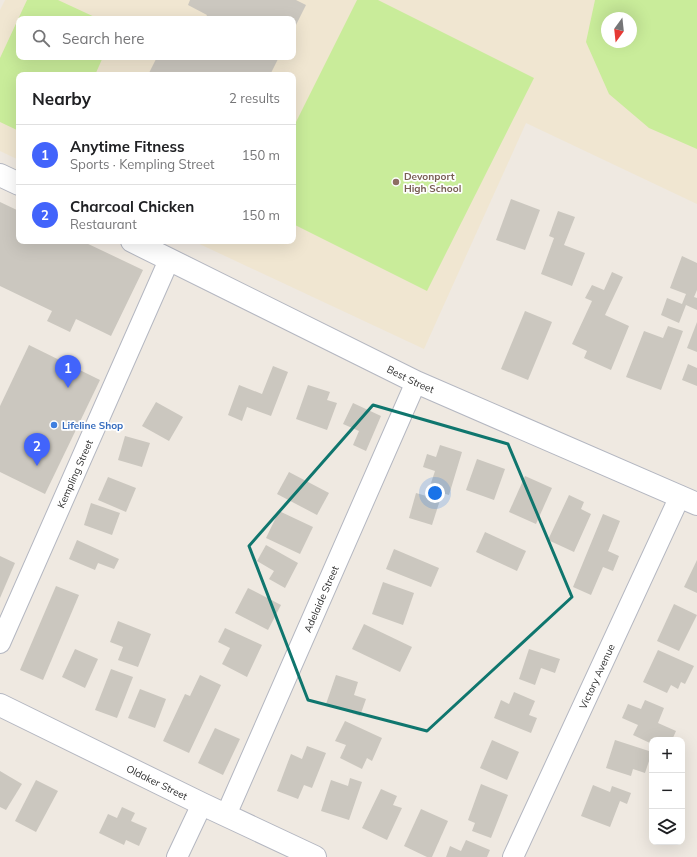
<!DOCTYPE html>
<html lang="en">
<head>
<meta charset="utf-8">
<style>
  :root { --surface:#fff; --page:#f6f6f6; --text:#202124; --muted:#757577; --line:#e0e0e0; --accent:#4264fb }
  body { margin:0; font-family:Mulish,sans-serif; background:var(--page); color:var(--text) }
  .controls { position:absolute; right:12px; bottom:12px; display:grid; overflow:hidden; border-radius:8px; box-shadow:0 4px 16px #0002 }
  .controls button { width:36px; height:36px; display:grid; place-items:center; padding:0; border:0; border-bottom:1px solid var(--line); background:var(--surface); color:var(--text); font:20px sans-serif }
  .compass { position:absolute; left:601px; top:12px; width:36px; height:36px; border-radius:50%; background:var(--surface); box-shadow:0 4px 16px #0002; rotate:195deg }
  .you { position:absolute; left:435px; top:493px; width:14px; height:14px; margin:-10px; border:3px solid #fff; border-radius:50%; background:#1a73e8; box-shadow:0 0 0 6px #1a73e833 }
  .badge { display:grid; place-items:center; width:26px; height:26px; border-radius:50%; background:var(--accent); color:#fff; font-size:13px; font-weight:700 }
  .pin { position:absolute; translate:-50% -33px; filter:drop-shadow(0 1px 2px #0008) }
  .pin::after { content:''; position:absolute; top:21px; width:14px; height:12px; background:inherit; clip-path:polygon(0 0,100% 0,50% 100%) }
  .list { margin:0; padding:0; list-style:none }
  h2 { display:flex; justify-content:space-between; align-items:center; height:52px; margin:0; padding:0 16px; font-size:17px }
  h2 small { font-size:13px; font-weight:400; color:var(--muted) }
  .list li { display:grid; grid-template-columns:26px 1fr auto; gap:12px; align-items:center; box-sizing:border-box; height:60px; padding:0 16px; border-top:1px solid var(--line) }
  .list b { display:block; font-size:15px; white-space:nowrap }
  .list p { margin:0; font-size:13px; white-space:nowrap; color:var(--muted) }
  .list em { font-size:13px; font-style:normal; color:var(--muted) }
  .icon { flex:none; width:22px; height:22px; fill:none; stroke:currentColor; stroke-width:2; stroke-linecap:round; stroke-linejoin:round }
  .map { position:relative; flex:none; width:697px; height:857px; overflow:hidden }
  .search { position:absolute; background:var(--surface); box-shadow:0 4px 16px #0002; left:16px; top:16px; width:280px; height:44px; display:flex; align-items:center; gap:10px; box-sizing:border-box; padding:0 14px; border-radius:8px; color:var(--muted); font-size:15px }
  .panel { position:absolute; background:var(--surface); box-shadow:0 4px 16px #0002; left:16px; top:72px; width:280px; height:172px; border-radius:8px }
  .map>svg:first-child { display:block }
</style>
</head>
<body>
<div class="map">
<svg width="697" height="857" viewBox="0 0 697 857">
  <rect width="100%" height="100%" fill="#efe9e1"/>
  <path fill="#f0e6d1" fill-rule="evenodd" d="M5 0H697V204L526 123 424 349 193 241H293V75H19V160L0 151V10ZM607 18H631V42H607ZM19 19H293V57H19Z"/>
  <g fill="#c9ec9a" fill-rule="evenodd">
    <path d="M27 0H58L99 19H19V57H103L95 75H19V131L0 122V58Z"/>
    <path d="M357 0H378L534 78 427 291 293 224V128Z"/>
    <path d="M595 0H697V149L649 128 609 94 586 42ZM607 18H631V42H607Z"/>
  </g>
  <g fill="#cbc7bf">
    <path d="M190 0H296L306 5 293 31V19H205L207 15 188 5Z"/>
    <path d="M157 57H279L270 75H148Z"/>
    <path d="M511 199 540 210 525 250 496 240Z"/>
    <path d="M0 202 19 211V241H82L143 270 111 336 76 319 70 332 47 321 52 311 0 286Z"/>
    <path d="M558 211 575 217 564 245 585 253 572 286 541 274 554 238 549 236Z"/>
    <path d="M682 256 697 263V290L694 297 697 298V310L686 305 679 323 661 315 667 298 682 304 686 294 670 288Z"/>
    <path d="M612 272 623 277 605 315 629 326 611 370 584 358 587 351 572 344 592 301 585 298 592 285 604 290Z"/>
    <path d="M525 311 552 322 528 380 501 369Z"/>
    <path d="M697 322V352L687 348Z"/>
    <path d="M668 326 683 331 661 390 626 377 644 331 663 338Z"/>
    <path d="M29 345 100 380 45 494 0 472V406Z"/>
    <path d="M688 364 697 368V386L682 380Z"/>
    <path d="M273 366 288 372 271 416 247 407 242 421 228 415 239 385 262 394Z"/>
    <path d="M308 385 330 392 327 400 337 403 327 430 296 419Z"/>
    <path d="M156 402 183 417 169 441 142 426Z"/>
    <path d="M353 403 381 416 366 451 353 445 359 431 343 424Z"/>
    <path d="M125 436 150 443 142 467 118 460Z"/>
    <path d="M440 445 462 452 449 495 429 489 435 471 423 467 427 454 436 457Z"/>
    <path d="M477 459 505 469 494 500 466 490Z"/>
    <path d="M289 472 329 493 317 515 277 494Z"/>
    <path d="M525 476 552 488 536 524 509 512Z"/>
    <path d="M108 477 136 488 126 512 98 500Z"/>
    <path d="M416 493 440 500 432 525 409 518Z"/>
    <path d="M569 495 584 502 581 509 591 514 574 552 548 540Z"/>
    <path d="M91 503 120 513 112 535 84 525Z"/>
    <path d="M279 511 313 527 300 554 266 538Z"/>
    <path d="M603 514 620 521 608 551 619 556 613 571 603 567 591 595 573 587Z"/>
    <path d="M485 532 526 551 517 571 476 552Z"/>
    <path d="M77 540 119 559 114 569 98 563 95 570 69 559Z"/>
    <path d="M266 545 298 563 285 588 269 579 274 571 257 561Z"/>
    <path d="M394 549 439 568 431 587 386 569Z"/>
    <path d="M0 556 15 563 0 598Z"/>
    <path d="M697 560V593L684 587Z"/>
    <path d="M383 582 414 593 403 625 372 614Z"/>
    <path d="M56 586 79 595 43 680 20 670Z"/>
    <path d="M248 588 281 605 268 630 235 613Z"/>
    <path d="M674 604 697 615 679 651 657 641Z"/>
    <path d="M118 621 151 634 138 667 118 660 123 647 110 642Z"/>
    <path d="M364 624 412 647 400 672 352 649Z"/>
    <path d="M225 628 262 645 247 677 222 664 230 648 218 642Z"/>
    <path d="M75 649 98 659 85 688 62 677Z"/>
    <path d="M529 649 560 659 555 673 541 668 535 685 519 679Z"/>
    <path d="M658 650 694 666 685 684 681 682 678 689 671 685 667 693 643 682Z"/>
    <path d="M111 669 133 677 117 718 95 710Z"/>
    <path d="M200 675 221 685 189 753 163 741 185 694 190 696Z"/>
    <path d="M336 675 358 682 354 695 366 699 360 716 326 704Z"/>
    <path d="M140 689 166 699 155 728 128 718Z"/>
    <path d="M514 692 535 701 529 715 537 718 531 733 494 718 501 700 509 704Z"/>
    <path d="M645 700 664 708 658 723 676 731 672 740H652V744L633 735 638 725 622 718 628 704 641 709Z"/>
    <path d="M345 721 382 738 372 761 367 758 362 769 340 758 346 745 335 741Z"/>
    <path d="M215 728 240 739 223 775 198 763Z"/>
    <path d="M492 740 519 752 507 780 480 768Z"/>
    <path d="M615 740 652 752 645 773 633 769 631 776 606 768Z"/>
    <path d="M307 746 326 753 312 788 304 785 298 799 277 791 291 754 302 759Z"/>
    <path d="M0 771 22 784 6 810 0 807Z"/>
    <path d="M350 778 362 782 349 820 321 811 331 780 348 786Z"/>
    <path d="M36 780 58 791 36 832 15 821Z"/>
    <path d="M481 784 508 795 491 838 472 831 475 823 468 820Z"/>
    <path d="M593 785 610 792 612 786 631 793 627 804 620 801 610 827 581 816Z"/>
    <path d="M381 789 397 796 393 805 402 808 387 840 362 828Z"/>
    <path d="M122 807 135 813 131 821 147 828 139 846 126 840 124 845 99 833 108 814 117 818Z"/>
    <path d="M421 809 448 821 432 857H427L404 846Z"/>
    <path d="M466 840 490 850 487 857H446L450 846 461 851Z"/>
  </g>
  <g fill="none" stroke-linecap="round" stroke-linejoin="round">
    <defs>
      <g id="minor">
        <path id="s1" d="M0 643 169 260"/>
        <path id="s2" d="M226 815 416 382"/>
        <path d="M177 857 202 804"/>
        <path id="s3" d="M513 857 680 496"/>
      </g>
      <g id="tertiary">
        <path d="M0 175 19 184"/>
        <path id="s4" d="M132 241 416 382 697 504"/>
        <path id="s5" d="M0 705 202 804 315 857"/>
      </g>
    </defs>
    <use href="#minor" stroke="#b4b7c1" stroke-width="22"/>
    <use href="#tertiary" stroke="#b4b7c1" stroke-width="24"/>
    <use href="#minor" stroke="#fff" stroke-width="20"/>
    <use href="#tertiary" stroke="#fff" stroke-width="22"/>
  </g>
  <path fill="none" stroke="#0f766e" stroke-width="3" stroke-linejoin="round" d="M373 405 508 444 572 597 427 731 308 700 249 546Z"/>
  <circle fill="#8d6e63" stroke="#fff" stroke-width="1.5" cx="396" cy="182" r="4"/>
  <circle fill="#3f7fe0" stroke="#fff" stroke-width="1.5" cx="54" cy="425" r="4"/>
  <g text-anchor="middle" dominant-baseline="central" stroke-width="3.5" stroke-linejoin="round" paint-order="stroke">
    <g font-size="10" font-weight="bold" fill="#785e54" stroke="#fff" text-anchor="start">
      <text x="404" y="176">Devonport<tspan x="404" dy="12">High School</tspan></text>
    </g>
    <g font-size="10" fill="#2e2e2e" stroke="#fff">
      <text stroke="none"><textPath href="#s4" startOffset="311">Best Street</textPath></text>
      <text stroke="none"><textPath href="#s1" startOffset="185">Kempling Street</textPath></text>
      <text stroke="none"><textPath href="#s2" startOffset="236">Adelaide Street</textPath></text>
      <text stroke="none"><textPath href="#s3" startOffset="199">Victory Avenue</textPath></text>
      <text stroke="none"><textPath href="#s5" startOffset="175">Oldaker Street</textPath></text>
    </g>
    <g font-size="10" font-weight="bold" fill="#366cbe" stroke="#fff" text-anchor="start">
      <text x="62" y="425">Lifeline Shop</text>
    </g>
  </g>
</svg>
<div class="controls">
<button>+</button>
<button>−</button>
<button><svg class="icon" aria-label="layers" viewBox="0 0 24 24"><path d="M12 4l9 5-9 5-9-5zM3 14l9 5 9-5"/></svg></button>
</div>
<svg class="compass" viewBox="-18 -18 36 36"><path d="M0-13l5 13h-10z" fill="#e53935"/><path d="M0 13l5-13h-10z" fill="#757577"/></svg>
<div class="you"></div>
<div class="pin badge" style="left:68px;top:388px">1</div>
<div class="pin badge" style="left:37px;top:466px">2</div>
<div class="search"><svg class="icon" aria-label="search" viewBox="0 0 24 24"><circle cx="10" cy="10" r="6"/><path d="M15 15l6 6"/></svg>Search here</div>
<section class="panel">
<h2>Nearby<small>2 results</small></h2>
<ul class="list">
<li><span class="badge">1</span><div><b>Anytime Fitness</b><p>Sports · Kempling Street</p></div><em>150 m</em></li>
<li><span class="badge">2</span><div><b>Charcoal Chicken</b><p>Restaurant</p></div><em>150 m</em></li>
</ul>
</section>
</div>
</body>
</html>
